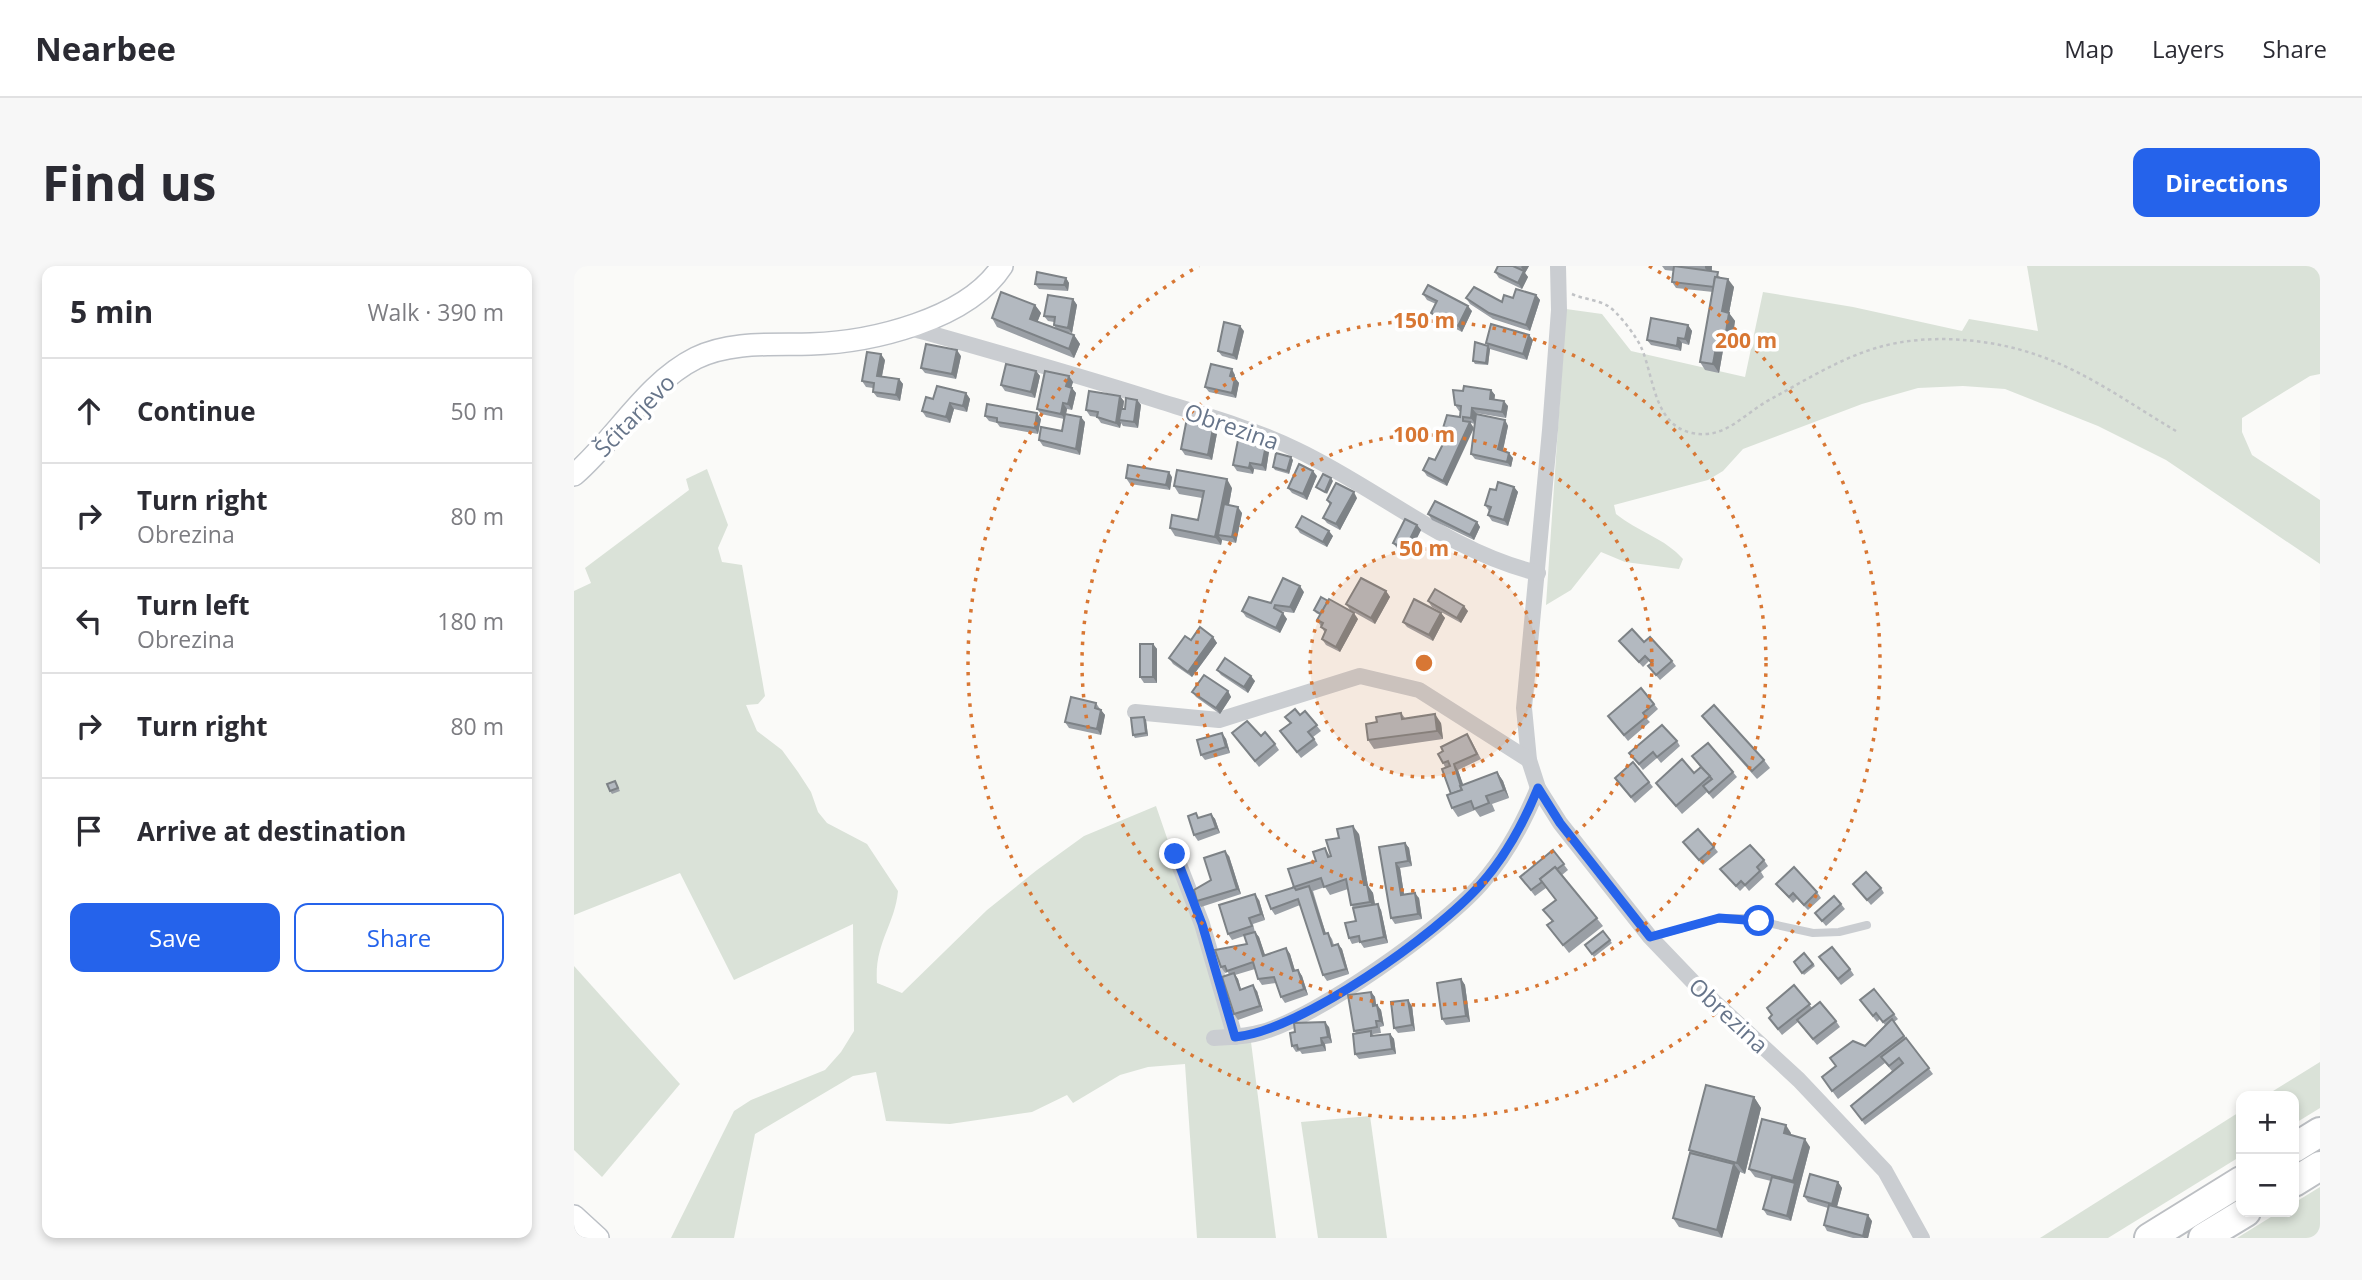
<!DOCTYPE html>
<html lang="en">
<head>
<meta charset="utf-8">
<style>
  :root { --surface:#fff; --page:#f7f7f7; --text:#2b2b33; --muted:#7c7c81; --line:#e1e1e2; --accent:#2563eb }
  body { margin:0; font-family:"Open Sans",sans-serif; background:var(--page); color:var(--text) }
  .controls { position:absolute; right:21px; bottom:21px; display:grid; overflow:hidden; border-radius:14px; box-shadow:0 4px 10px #0003 }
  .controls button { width:63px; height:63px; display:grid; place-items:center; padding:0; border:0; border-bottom:2px solid var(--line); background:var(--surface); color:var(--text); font:35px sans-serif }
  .stop { position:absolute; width:21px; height:21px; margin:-16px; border:5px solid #2563eb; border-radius:50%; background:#fff }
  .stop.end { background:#2563eb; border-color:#fff; box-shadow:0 2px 7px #0008 }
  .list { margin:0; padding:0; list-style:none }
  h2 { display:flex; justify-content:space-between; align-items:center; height:91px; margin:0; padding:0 28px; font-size:30px }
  h2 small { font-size:23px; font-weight:400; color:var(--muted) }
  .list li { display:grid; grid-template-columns:46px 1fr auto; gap:21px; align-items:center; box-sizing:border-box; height:105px; padding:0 28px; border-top:2px solid var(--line) }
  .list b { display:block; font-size:26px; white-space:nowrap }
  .list p { margin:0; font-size:23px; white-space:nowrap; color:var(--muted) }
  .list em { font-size:23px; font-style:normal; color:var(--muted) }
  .actions { display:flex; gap:14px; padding:21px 28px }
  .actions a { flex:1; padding:16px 0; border:2px solid var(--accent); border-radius:14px; text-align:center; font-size:24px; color:var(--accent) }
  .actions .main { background:var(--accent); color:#fff }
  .icon { flex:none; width:38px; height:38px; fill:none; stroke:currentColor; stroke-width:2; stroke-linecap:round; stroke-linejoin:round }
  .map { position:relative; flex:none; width:1746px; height:972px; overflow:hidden; border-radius:14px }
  header { display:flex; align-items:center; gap:42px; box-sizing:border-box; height:98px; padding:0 35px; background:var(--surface); border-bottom:2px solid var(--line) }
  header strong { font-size:33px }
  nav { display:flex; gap:38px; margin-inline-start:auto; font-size:24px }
  .intro { display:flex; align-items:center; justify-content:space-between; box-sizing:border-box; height:168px; padding:0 42px }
  h1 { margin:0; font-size:49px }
  .button { padding:18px 32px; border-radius:14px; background:var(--accent); color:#fff; font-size:24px; font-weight:700 }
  main { display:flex; gap:42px; padding:0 42px }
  aside { flex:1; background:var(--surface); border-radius:14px; box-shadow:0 4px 10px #0003 }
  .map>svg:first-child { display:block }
</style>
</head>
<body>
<header>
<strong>Nearbee</strong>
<nav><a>Map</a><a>Layers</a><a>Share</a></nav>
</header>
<div class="intro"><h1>Find us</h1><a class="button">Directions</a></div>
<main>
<aside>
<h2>5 min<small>Walk · 390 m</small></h2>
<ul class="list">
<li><svg class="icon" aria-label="ahead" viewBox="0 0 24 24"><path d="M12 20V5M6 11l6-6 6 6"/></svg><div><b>Continue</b></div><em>50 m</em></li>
<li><svg class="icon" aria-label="right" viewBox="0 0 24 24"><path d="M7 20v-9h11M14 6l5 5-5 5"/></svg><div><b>Turn right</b><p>Obrezina</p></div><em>80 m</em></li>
<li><svg class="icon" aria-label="left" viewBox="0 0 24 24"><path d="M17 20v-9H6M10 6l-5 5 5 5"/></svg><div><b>Turn left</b><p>Obrezina</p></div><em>180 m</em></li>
<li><svg class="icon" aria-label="right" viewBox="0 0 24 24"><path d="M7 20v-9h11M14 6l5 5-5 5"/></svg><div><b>Turn right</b></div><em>80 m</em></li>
<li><svg class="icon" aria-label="arrive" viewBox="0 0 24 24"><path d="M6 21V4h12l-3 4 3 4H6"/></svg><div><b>Arrive at destination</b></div></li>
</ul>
<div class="actions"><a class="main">Save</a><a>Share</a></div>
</aside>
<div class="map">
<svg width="1746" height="972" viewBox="0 0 1746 972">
  <rect width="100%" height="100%" fill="#fafaf8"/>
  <g fill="#dae2d8">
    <path d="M1453 0H1746V108L1736 110 1668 152V166L1678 189 1746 234V298L1592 194 1524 160 1431 123 1389 120 1344 122 1288 138 1169 183 1149 205 1134 214 1040 239 1042 248C1063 265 1092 273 1109 293L1105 303 1051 296 1027 286 997 324 972 339 992 43 1028 48 1057 85 1171 111 1189 26 1279 41 1388 65 1395 53 1464 65Z"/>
    <path d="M133 203 154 259 144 282 148 296 168 299 191 430 184 438 172 439 183 465 208 484 224 506 237 526 244 546 253 557 293 578 324 625C321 659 300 677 303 717L328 727 413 644 463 604 510 570 582 540 635 694 655 777 677 776 702 972H623L611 798 574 801 546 809 499 837 493 829 458 846 424 851 376 858 312 855 302 806 279 810 181 868 160 972H97L160 845 177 834 251 804 267 786 280 765 279 658 160 714 106 607 0 649V325L17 317 11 302 115 224 112 213Z"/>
    <path d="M0 700 106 818 28 911 0 884Z"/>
    <path d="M1746 796V842L1720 858V830H1691Z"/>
    <path d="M1667 845V890L1534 972H1466Z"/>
    <path d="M796 850 813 972H744L727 856Z"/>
    <path d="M1746 921V972H1663L1705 946H1720V937Z"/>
  </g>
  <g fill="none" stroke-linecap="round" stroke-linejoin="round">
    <defs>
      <g id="secondary">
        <path d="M0 209C42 173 72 117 122 92 157 75 199 79 237 78 297 76 393 54 428 0"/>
        <path d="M0 950 24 972"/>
      </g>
      <g id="highway">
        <path d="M1720 882 1746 866"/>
        <path d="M1720 916 1746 900"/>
        <path d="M1575 972 1667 915"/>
        <path d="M1629 972 1672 946"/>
      </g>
    </defs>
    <use href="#secondary" stroke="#bcc0c6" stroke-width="24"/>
    <use href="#highway" stroke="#bcbfc3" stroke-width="32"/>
    <path stroke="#c1c3c6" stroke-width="2.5" stroke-dasharray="3.5 3.5" stroke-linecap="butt" d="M998 28C1009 33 1024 34 1034 40 1044 46 1062 70 1067 81 1080 109 1079 159 1118 167 1152 174 1170 147 1197 133 1230 115 1265 93 1302 82 1351 67 1415 72 1463 89 1513 106 1558 139 1602 165"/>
    <path stroke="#cacdd1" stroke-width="8" d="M1077 671 1145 652H1171L1239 667 1265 666 1293 659"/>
    <g stroke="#cacdd1" stroke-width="16">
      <path d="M984 0 985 44 976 164 950 442 955 494 964 522 986 557 1076 671 1122 719 1225 814 1311 905 1348 972"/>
      <path d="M333 61C418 85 504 109 588 136 634 150 680 163 723 184 805 223 875 286 964 307"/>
      <path d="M561 446 645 454 786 410 845 424 955 494"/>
      <path d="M601 588 628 658 661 771"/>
      <path d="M640 772C656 771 672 771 688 766 745 750 867 663 907 618 932 590 950 556 964 522"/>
    </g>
    <use href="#secondary" stroke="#fff" stroke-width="21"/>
    <use href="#highway" stroke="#fff" stroke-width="28"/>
  </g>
  <g fill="#9a9fa5">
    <path d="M924 0H955L951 7 954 11 948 23 925 12 921 6Z"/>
    <path d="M1088 0H1138V5L1160 21 1155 47 1161 55 1158 74 1151 73 1145 107 1131 104 1126 96 1139 26 1102 22 1098 16 1100 5 1091 4Z"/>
    <path d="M492 12 495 17 494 25 465 23 461 18Z"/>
    <path d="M849 28 898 45 888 66 861 52 857 47 862 38 853 34Z"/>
    <path d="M962 29 966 34 956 65 919 53 896 38 892 32 928 36 939 32Z"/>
    <path d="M499 33 503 39 498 67 492 66 500 69 506 78 500 92 423 61 418 52 461 39 467 47 463 56 482 63 480 59V56L474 55 470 50Z"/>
    <path d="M1114 59 1118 65 1115 79 1108 77 1107 85 1077 79 1073 74Z"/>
    <path d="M670 65 663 94 648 90 644 85Z"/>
    <path d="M959 74 953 94 916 83 914 99 901 98 899 95 914 80 912 77Z"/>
    <path d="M387 90 382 113 351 107 347 102Z"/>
    <path d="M311 94 308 110 325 113 329 118 326 135 303 131 299 126V122L292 121 288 115Z"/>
    <path d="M462 105 466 110 461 132 431 125 427 119Z"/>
    <path d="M661 109V112L665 117 662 132 635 126 631 121Z"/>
    <path d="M495 110 499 116 497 121 502 127 498 144 493 143 492 148 511 156 506 189 469 180 465 174 488 165 490 153 467 148 463 143Z"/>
    <path d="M917 124 921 129 920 133 934 140 932 152 902 147 901 158 897 157 873 220 853 210 849 204 861 194 870 177 866 172 886 151 887 145H885L881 139 889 125Z"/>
    <path d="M392 127 396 133 393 146 380 143 376 157 352 151 348 145 359 133Z"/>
    <path d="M563 134 567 139 564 162 549 160 547 157 546 162 527 157 523 151 516 150 512 144 550 135 549 143H551Z"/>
    <path d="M411 150 467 153 464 168 426 161 423 157 415 155Z"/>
    <path d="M931 154 934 160 929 185 939 192 937 201 901 193 897 188Z"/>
    <path d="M644 162 638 194 611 189 607 183Z"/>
    <path d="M696 179 692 205 680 203 679 208 663 205 659 199Z"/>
    <path d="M719 194 715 208 701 204 699 201Z"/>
    <path d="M743 210 733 234 718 227 714 222Z"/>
    <path d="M598 211 596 224 556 218 552 212Z"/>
    <path d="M600 220 658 222 655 239 668 247 662 277 648 274 647 279 601 270 596 262 624 254 628 232 605 228Z"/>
    <path d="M940 221 944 226 934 260 918 255 914 249 915 245 911 239 922 224Z"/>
    <path d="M783 232 766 264 753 257 749 252 756 239 753 234Z"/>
    <path d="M854 248 903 256 906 261 900 274 858 254Z"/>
    <path d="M843 259 847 264 835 288 823 282 819 277Z"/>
    <path d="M722 261 759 270 753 281 726 267Z"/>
    <path d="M812 325 816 331 801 358 776 344 772 338Z"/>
    <path d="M730 326 720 347 705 345 713 353 706 367 672 351 668 345Z"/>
    <path d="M854 335 894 345 887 357 858 341Z"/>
    <path d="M740 344 784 353 766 386 752 379 748 373 751 367 743 354 746 349 742 347Z"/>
    <path d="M867 347 871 352 859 375 833 361 829 356Z"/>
    <path d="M639 371 643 377 618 411 599 398 595 392 617 374Z"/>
    <path d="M1045 375 1070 376 1098 395 1102 400 1086 414 1074 400 1077 398 1075 395 1069 401Z"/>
    <path d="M579 378 583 383V417H570L566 411Z"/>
    <path d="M643 404 681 415 674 427 647 409Z"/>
    <path d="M654 425 657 431 646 448 622 431 618 426Z"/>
    <path d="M522 437 526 443 531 449 527 469 495 462 491 456Z"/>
    <path d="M1080 438 1084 443 1073 453 1076 456 1054 475 1034 450Z"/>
    <path d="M731 445 747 465 739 471 744 479 727 492 706 465Z"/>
    <path d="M827 447 831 452 867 457 869 473 800 483 794 474 803 456Z"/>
    <path d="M1128 450 1190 494 1196 502 1183 513 1134 458Z"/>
    <path d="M570 451 572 454 574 470 561 472 559 469Z"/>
    <path d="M648 467 652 473 656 487 631 494 627 489Z"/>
    <path d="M658 467 687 470 701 478 705 484 685 501Z"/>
    <path d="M897 474 907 493 884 504 889 519 923 506 929 515 935 532 918 538 921 545 906 551 901 544 884 551 878 542 877 528 871 501 869 497Z"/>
    <path d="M1103 475 1106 480 1087 497 1083 492 1069 504 1055 487Z"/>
    <path d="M1118 490 1159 506 1163 511 1139 533 1133 526 1108 548 1082 517 1120 507 1126 501Z"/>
    <path d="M1041 512 1075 516 1079 521 1061 537Z"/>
    <path d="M41 515 46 525 38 528 36 525Z"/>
    <path d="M637 548 641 553 646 567 624 575 620 569 625 552Z"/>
    <path d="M785 568 794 620 799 627 801 639 807 644 814 677 790 682 786 676 778 678 775 672 782 655 774 623 756 629 751 621 739 625 752 668 754 667 758 673 760 679 764 678 768 683 775 708 753 715 749 709 726 639 701 649 697 643 720 621 742 595 751 582 756 590Z"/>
    <path d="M1109 576 1140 581 1144 586 1129 599Z"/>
    <path d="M831 577 835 582 838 600 826 602 830 628 845 632 848 653 821 658 817 652 805 581Z"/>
    <path d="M979 584 994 604 988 609 1029 660 995 687 973 659 978 655 969 644 982 634 972 622 961 630 946 611Z"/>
    <path d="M655 590 667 628 627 641 623 635 637 614Z"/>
    <path d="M1190 594 1194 600 1187 606 1190 611 1175 625 1171 620 1166 625 1146 603Z"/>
    <path d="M1202 618 1243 626 1247 632 1234 644 1223 633 1219 637Z"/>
    <path d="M1279 618 1307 622 1310 627 1297 639Z"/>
    <path d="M685 634 691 654 679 658 681 666 685 671 691 689 712 682 716 688 721 705 724 704 728 710 734 729 711 737 707 731 702 717 688 719 684 713 681 703 661 709 664 713 667 723 683 725 689 745 664 754 660 748 655 709 654 706 651 707 647 701 673 678 670 670 658 674 654 668Z"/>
    <path d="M1267 638 1271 643 1252 660 1241 647Z"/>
    <path d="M1029 665 1038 677 1020 691 1011 679Z"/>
    <path d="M1230 687 1241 700 1230 709 1220 696Z"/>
    <path d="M1245 691 1276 703 1280 709 1267 719Z"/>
    <path d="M887 713 891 719 896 756 872 759 868 753Z"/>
    <path d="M1220 719 1238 742 1262 755 1266 761 1243 779 1224 756 1208 769 1195 752 1198 749 1193 742Z"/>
    <path d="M1300 723 1324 753 1320 756 1359 808 1291 859 1277 840 1318 805 1311 797 1264 833 1248 811 1291 780 1311 759 1306 753 1303 756 1286 734Z"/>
    <path d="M797 726 801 731 802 739H803L807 744 810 760 806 761 807 767 799 768 800 770 816 768 820 773 822 788 785 793 781 788 782 767 780 765Z"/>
    <path d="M838 740 841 765 824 767 820 762Z"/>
    <path d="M755 761 758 777 751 778 752 785 728 788 726 785 722 786 718 780Z"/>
    <path d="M1180 831 1187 842 1171 908 1166 906 1148 972 1105 961 1099 952 1116 887 1115 884Z"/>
    <path d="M1217 867V869L1236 881 1217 955 1193 949 1189 943 1197 915 1181 911 1175 903Z"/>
    <path d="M1264 916 1268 922 1263 941 1298 955 1294 972H1279L1253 965 1250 959 1254 942 1234 936 1230 930Z"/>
  </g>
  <g fill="#7d8286">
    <path d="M948 0H955L951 7 954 11 948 23 944 17 950 5 947 1Z"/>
    <path d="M1131 0H1138L1137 10 1131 2Z"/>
    <path d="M492 12 495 17 494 25 490 19Z"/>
    <path d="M1154 13 1160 21 1155 47 1161 55 1158 74 1152 66 1148 45Z"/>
    <path d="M962 29 966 34 956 65 952 59Z"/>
    <path d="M499 33 503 39 498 67 494 62Z"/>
    <path d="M461 39 467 47 461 62 456 53Z"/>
    <path d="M894 40 898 45 888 66 884 60Z"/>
    <path d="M1114 59 1118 65 1115 79 1111 73Z"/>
    <path d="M666 60 670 65 663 94 659 89Z"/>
    <path d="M1145 65 1151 73 1145 107 1139 98Z"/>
    <path d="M500 69 506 78 500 92 495 83Z"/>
    <path d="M955 69 959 74 953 94 949 88Z"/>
    <path d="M1104 72 1108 77 1107 85 1103 80Z"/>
    <path d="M914 80 916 83 914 99 912 97Z"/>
    <path d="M383 84 387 90 382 113 378 108Z"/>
    <path d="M307 88 311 94 307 115 303 110Z"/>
    <path d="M658 103 661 109 660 116 656 110Z"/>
    <path d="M462 105 466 110 461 132 457 126Z"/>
    <path d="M495 110 499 116 496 126 492 120Z"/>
    <path d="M661 112 665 117 662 132 658 127Z"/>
    <path d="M325 113 329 118 326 135 322 129Z"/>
    <path d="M498 122 502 127 498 144 494 138Z"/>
    <path d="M917 124 921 129 920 138 916 133Z"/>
    <path d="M392 127 396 133 393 146 389 140Z"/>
    <path d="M546 130 550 135 547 155 545 154 547 157 546 162 542 157Z"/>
    <path d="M563 134 567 139 564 162 560 156Z"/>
    <path d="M930 135 934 140 932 152 928 146Z"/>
    <path d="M376 137 380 143 376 157 372 151Z"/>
    <path d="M489 137 493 143 491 153 487 148Z"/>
    <path d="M898 142 902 147 901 158 897 152Z"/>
    <path d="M463 147 467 153 464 168 461 162Z"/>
    <path d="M507 151 511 156 506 189 502 183Z"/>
    <path d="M931 154 934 160 928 188 924 183Z"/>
    <path d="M896 156 900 162 873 220 869 215Z"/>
    <path d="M640 157 644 162 638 194 634 189Z"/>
    <path d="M693 174 696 179 692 205 688 199Z"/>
    <path d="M935 187 939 192 937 201 933 196Z"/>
    <path d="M717 191 719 194 715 208 713 205Z"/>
    <path d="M676 197 680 203 679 208 675 202Z"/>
    <path d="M739 205 743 210 733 234 729 228Z"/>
    <path d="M595 206 598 211 596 224 592 219Z"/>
    <path d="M757 212 759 215 753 228 751 226Z"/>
    <path d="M653 213 658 222 649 270 644 269 648 274 647 279 641 271Z"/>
    <path d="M940 221 944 226 934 260 930 254Z"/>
    <path d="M780 226 783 232 766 264 762 258Z"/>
    <path d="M664 241 668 247 662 277 658 271Z"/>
    <path d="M903 256 906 261 900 274 896 269Z"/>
    <path d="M843 259 847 264 835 288 831 283Z"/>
    <path d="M755 265 759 270 753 281 749 276Z"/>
    <path d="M726 320 730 326 720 347 716 341Z"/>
    <path d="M812 325 816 331 801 358 797 352Z"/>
    <path d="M890 340 894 345 887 357 883 352Z"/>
    <path d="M709 347 713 353 706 367 702 362Z"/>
    <path d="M780 347 784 353 766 386 762 381Z"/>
    <path d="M867 347 871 352 859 375 855 369Z"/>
    <path d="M639 371 643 377 618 411 614 406Z"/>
    <path d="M579 378 583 383V417L579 411Z"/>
    <path d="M677 410 681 415 674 427 670 421Z"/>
    <path d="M654 425 657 431 646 448 642 442Z"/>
    <path d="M527 444 531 449 527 469 523 463Z"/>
    <path d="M861 448 867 457 869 473 863 465Z"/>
    <path d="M570 451 572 454 574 470 572 467Z"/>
    <path d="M648 467 652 473 656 487 652 481Z"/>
    <path d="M880 498 884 504 894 532 890 527Z"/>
    <path d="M923 506 929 515 935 532 930 524Z"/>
    <path d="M637 548 641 553 646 567 642 562Z"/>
    <path d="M779 560 785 568 794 620 799 627 802 644 796 636 790 619Z"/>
    <path d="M831 577 835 582 838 600 834 595Z"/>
    <path d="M651 585 655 590 667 628 663 623Z"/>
    <path d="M822 597 826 602 831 635 827 629Z"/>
    <path d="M735 620 738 625 754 674 750 668Z"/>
    <path d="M841 627 845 632 848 653 844 648Z"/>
    <path d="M681 628 685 634 691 654 687 648Z"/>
    <path d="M804 638 807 644 814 677 810 671Z"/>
    <path d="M681 666 685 671 693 695 689 690Z"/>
    <path d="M764 678 768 683 775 708 772 703Z"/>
    <path d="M712 682 716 688 723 711 719 705Z"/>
    <path d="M724 704 728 710 734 729 730 723Z"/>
    <path d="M660 707 664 713 669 730 666 724Z"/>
    <path d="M887 713 891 719 896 756 892 750Z"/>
    <path d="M679 719 683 725 689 745 686 740Z"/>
    <path d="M797 726 801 731 803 745 799 740Z"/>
    <path d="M834 734 838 740 841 765 838 759Z"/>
    <path d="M803 739 807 744 810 760 806 755Z"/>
    <path d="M751 756 755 761 758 777 754 771Z"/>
    <path d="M816 768 820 773 822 788 818 783Z"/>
    <path d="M747 772 751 778 752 785 748 779Z"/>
    <path d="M1180 831 1187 842 1171 908 1163 897Z"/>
    <path d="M1212 859 1217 867 1215 875 1210 867Z"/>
    <path d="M1231 873 1236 881 1225 923 1219 915Z"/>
    <path d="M1160 898 1166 906 1148 972 1143 964Z"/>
    <path d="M1264 916 1268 922 1262 944 1258 938Z"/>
    <path d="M1221 917 1225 923 1217 955 1213 950Z"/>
    <path d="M1294 949 1298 955 1294 972H1290L1289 970Z"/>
  </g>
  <g fill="#b3b9c0" stroke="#7d8286" stroke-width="2">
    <path d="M924 0H939L950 5 944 17 921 6Z"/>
    <path d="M1100 0 1144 6 1143 11H1141L1140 21 1098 16Z"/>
    <path d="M463 6 492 12 490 19 461 18Z"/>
    <path d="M1141 11 1154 13 1148 45 1155 47 1152 66 1145 65 1139 98 1126 96Z"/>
    <path d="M854 19 894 40 884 60 857 47 863 35 849 28Z"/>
    <path d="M900 21 928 36 930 29 939 32 942 23 962 29 952 59 915 47 892 32Z"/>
    <path d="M427 26 461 39 456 53 500 69 495 83 418 52Z"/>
    <path d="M474 29 499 33 494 62 480 59 481 51 470 50Z"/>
    <path d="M1077 52 1114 59 1111 73 1104 72 1103 80 1073 74Z"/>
    <path d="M650 56 666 60 659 89 644 85Z"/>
    <path d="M917 58 955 69 949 88 912 77Z"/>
    <path d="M901 76 914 80 912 97 899 95Z"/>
    <path d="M352 78 383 84 378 108 347 102Z"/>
    <path d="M293 86 307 88 303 110 325 113 322 129 299 126 300 117 288 115Z"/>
    <path d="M432 98 462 105 457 126 427 119Z"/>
    <path d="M637 98 658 103 656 110 661 112 658 127 631 121Z"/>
    <path d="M471 105 495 110 492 120 498 122 494 138 489 137 487 148 463 143Z"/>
    <path d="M363 120 392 127 389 140 376 137 372 151 348 145 352 131 359 133Z"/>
    <path d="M890 120 917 124 916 133 930 135 928 146 898 142 897 152 889 151V155L896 156 869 215 849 204 855 192 861 194 871 174 866 172 873 149 886 151 887 140 881 139 879 124 889 125Z"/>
    <path d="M515 125 546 130 542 157 523 151 524 146 512 144Z"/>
    <path d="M552 132 563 134 560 156 545 154 547 143H551Z"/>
    <path d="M413 138 463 147 461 162 423 156V152L411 150Z"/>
    <path d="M491 148 507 151 502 183 465 174 467 161 488 165Z"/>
    <path d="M902 148 931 154 924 183 935 187 933 196 897 188Z"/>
    <path d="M613 152 640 157 634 189 607 183Z"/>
    <path d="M665 169 693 174 688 199 676 197 675 202 659 199Z"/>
    <path d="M702 187 717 191 713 205 699 201Z"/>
    <path d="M725 198 739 205 729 228 714 222Z"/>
    <path d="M554 199 595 206 592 219 552 212Z"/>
    <path d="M603 204 653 213 641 271 596 262 598 249 624 254 630 225 600 220Z"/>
    <path d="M749 208 757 212 751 226 742 221Z"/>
    <path d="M924 216 940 221 930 254 914 249 917 241 911 239 916 223 922 224Z"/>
    <path d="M762 217 780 226 762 258 749 252 757 237 753 234Z"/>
    <path d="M861 235 903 256 896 269 854 248Z"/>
    <path d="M650 238 664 241 658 271 644 269Z"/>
    <path d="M728 250 755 265 749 276 722 261Z"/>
    <path d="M831 253 843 259 831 283 819 277Z"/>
    <path d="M709 312 726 320 716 341 701 339 700 342 709 347 702 362 668 345 675 331 697 337Z"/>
    <path d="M787 312 812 325 797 352 772 338Z"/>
    <path d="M861 323 890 340 883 352 854 335Z"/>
    <path d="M747 331 754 335 747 348 740 344Z"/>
    <path d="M755 333 780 347 762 381 748 373 752 364 747 361 749 357 743 354Z"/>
    <path d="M840 333 867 347 855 369 829 356Z"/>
    <path d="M626 361 639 371 614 406 595 392 611 370 617 374Z"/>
    <path d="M1058 363 1070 376 1076 371 1098 395 1082 409 1074 400 1078 397 1071 390 1065 396 1045 375Z"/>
    <rect x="566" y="378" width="13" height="33"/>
    <path d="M651 392 677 410 670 421 643 404Z"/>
    <path d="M630 409 654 425 642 442 618 426Z"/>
    <path d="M1067 422 1080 438 1069 447 1072 451 1050 469 1034 450Z"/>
    <path d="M497 431 522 437 521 442 527 444 523 463 491 456Z"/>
    <path d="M1140 439 1190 494 1178 505 1128 450Z"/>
    <path d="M721 443 726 449 731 445 743 459 734 466 740 473 723 486 706 465 717 457 711 451Z"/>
    <path d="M827 447 828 453 861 448 863 465 794 474 792 458 803 456 802 451Z"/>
    <path d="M570 451 572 467 559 469 557 452Z"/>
    <path d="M673 455 687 470 691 466 701 478 681 495 658 467Z"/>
    <path d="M1088 459 1103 475 1083 491 1079 486 1065 498 1055 487Z"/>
    <path d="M648 467 652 481 627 489 623 474Z"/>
    <path d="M893 468 903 488 880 498 888 524 877 528 868 503 876 500 874 495 869 497 864 488 869 485 867 481Z"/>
    <path d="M1134 477 1159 506 1135 527 1129 520 1138 513 1118 490Z"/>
    <path d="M1108 493 1120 507 1127 501 1136 510 1102 540 1082 517Z"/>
    <path d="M1059 496 1075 516 1057 531 1041 512Z"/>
    <path d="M923 506 930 524 912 530 915 537 900 543 897 535 878 542 873 529 888 524 886 520Z"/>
    <path d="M41 515 44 522 36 525 33 518Z"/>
    <path d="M622 547 624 552 637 548 642 562 620 569 614 550Z"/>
    <path d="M779 560 790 619H793L796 636 777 639 772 613 750 621 747 612 720 621 714 603 742 595 739 586 751 582 754 591 757 590 752 574 765 572 763 563Z"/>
    <path d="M1124 563 1140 581 1125 594 1109 576Z"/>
    <path d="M831 577 834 595 822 597 827 629 841 627 844 648 817 652 805 581Z"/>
    <path d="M1176 579 1190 594 1183 601 1186 605 1171 619 1167 615 1162 620 1146 603Z"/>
    <path d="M979 584 990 598 983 603 981 601 966 613 968 616 957 624 946 611Z"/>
    <path d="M651 585 663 623 623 635 620 624 637 614 630 592Z"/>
    <path d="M981 601 1023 652 989 679 973 659 979 655 969 644 982 634 966 613Z"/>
    <path d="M1220 601 1243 626 1230 639 1219 627 1215 631 1202 618Z"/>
    <path d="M1292 606 1307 622 1293 634 1279 618Z"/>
    <path d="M735 620 750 668 754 667 758 680 764 678 772 703 749 709 724 633 697 643 692 630 721 621H720L722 624Z"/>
    <path d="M681 628 687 648 675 652 678 660 654 668 645 639Z"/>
    <path d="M1260 630 1267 638 1248 655 1241 647Z"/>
    <path d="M804 638 810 671 786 676 785 670 775 672 771 657 782 655 779 642Z"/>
    <path d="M1029 665 1036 674 1018 688 1011 679Z"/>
    <path d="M681 666 689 690 712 682 719 705 724 704 730 723 707 731 700 711 684 713 679 696 653 705 651 700 647 701 641 684 673 678 670 669Z"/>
    <path d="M1258 681 1276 703 1264 713 1245 691Z"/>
    <path d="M1230 687 1239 698 1228 707 1220 696Z"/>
    <path d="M660 707 666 724 679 719 686 740 660 748 648 711Z"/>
    <path d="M887 713 892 750 868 753 863 717Z"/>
    <path d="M1220 719 1236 738 1204 763 1195 752 1198 749 1193 742Z"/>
    <path d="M1300 723 1320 748 1309 756 1302 747 1299 750 1286 734Z"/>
    <path d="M797 726 799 740 803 739 806 755H802L803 761 780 765 774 729Z"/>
    <path d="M834 734 838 759 820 762 817 736Z"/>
    <path d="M1246 736 1262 755 1239 773 1223 754Z"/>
    <path d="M1318 753 1330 770 1258 825 1248 811 1262 800 1256 792 1279 775 1291 780Z"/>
    <path d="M751 756 754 771 747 772 748 779 724 783 723 779 718 780 716 767 721 766 720 757Z"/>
    <path d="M797 765V770L816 768 818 783 781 788 779 768Z"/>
    <path d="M1332 772 1355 802 1288 854 1277 840 1329 797 1325 792 1315 800 1307 791Z"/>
    <path d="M1132 819 1180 831 1163 897 1115 884Z"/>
    <path d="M1188 853 1212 859 1210 867 1231 873 1219 915 1175 903Z"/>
    <path d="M1116 887 1160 898 1143 964 1099 952Z"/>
    <path d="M1236 908 1264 916 1258 938 1230 930Z"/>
    <path d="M1198 911 1221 917 1213 950 1189 943Z"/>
    <path d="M1255 939 1294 949 1289 970 1250 959Z"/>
  </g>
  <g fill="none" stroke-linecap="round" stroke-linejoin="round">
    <path stroke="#2563eb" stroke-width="9" d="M601 588 628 658 661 771C727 765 863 668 907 618 932 590 950 556 964 522L986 557 1076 671 1145 652 1185 655"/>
  </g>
  <circle cx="850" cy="397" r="114" fill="#d87734" fill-opacity=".12"/>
  <g fill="none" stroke="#d87734" stroke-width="3.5" stroke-dasharray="3.5 7">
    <circle cx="850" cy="397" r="114"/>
    <circle cx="850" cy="397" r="228"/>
    <circle cx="850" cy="397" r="342"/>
    <path d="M1075 0A456 456 0 1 1 625 0"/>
  </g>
  <g text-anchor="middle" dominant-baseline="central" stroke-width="7" stroke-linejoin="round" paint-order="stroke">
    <g font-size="23" fill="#67758a" stroke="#fff">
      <text transform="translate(60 149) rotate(-46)">Šćitarjevo</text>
      <text transform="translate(658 160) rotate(19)">Obrezina</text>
      <text transform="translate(1155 749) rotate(43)">Obrezina</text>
    </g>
  </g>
  <circle cx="850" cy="397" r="10" fill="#d87734" stroke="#fff" stroke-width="3.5"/>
  <g font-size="21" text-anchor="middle" font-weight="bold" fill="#d87734" stroke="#fff" stroke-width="7" stroke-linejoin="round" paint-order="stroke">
    <text x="850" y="62">150 m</text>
    <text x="1172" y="82">200 m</text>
    <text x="850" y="176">100 m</text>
    <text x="850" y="290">50 m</text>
  </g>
</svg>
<div class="controls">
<button>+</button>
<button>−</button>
</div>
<div class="stop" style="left:1185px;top:655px"></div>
<div class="stop end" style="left:601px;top:588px"></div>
</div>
</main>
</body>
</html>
